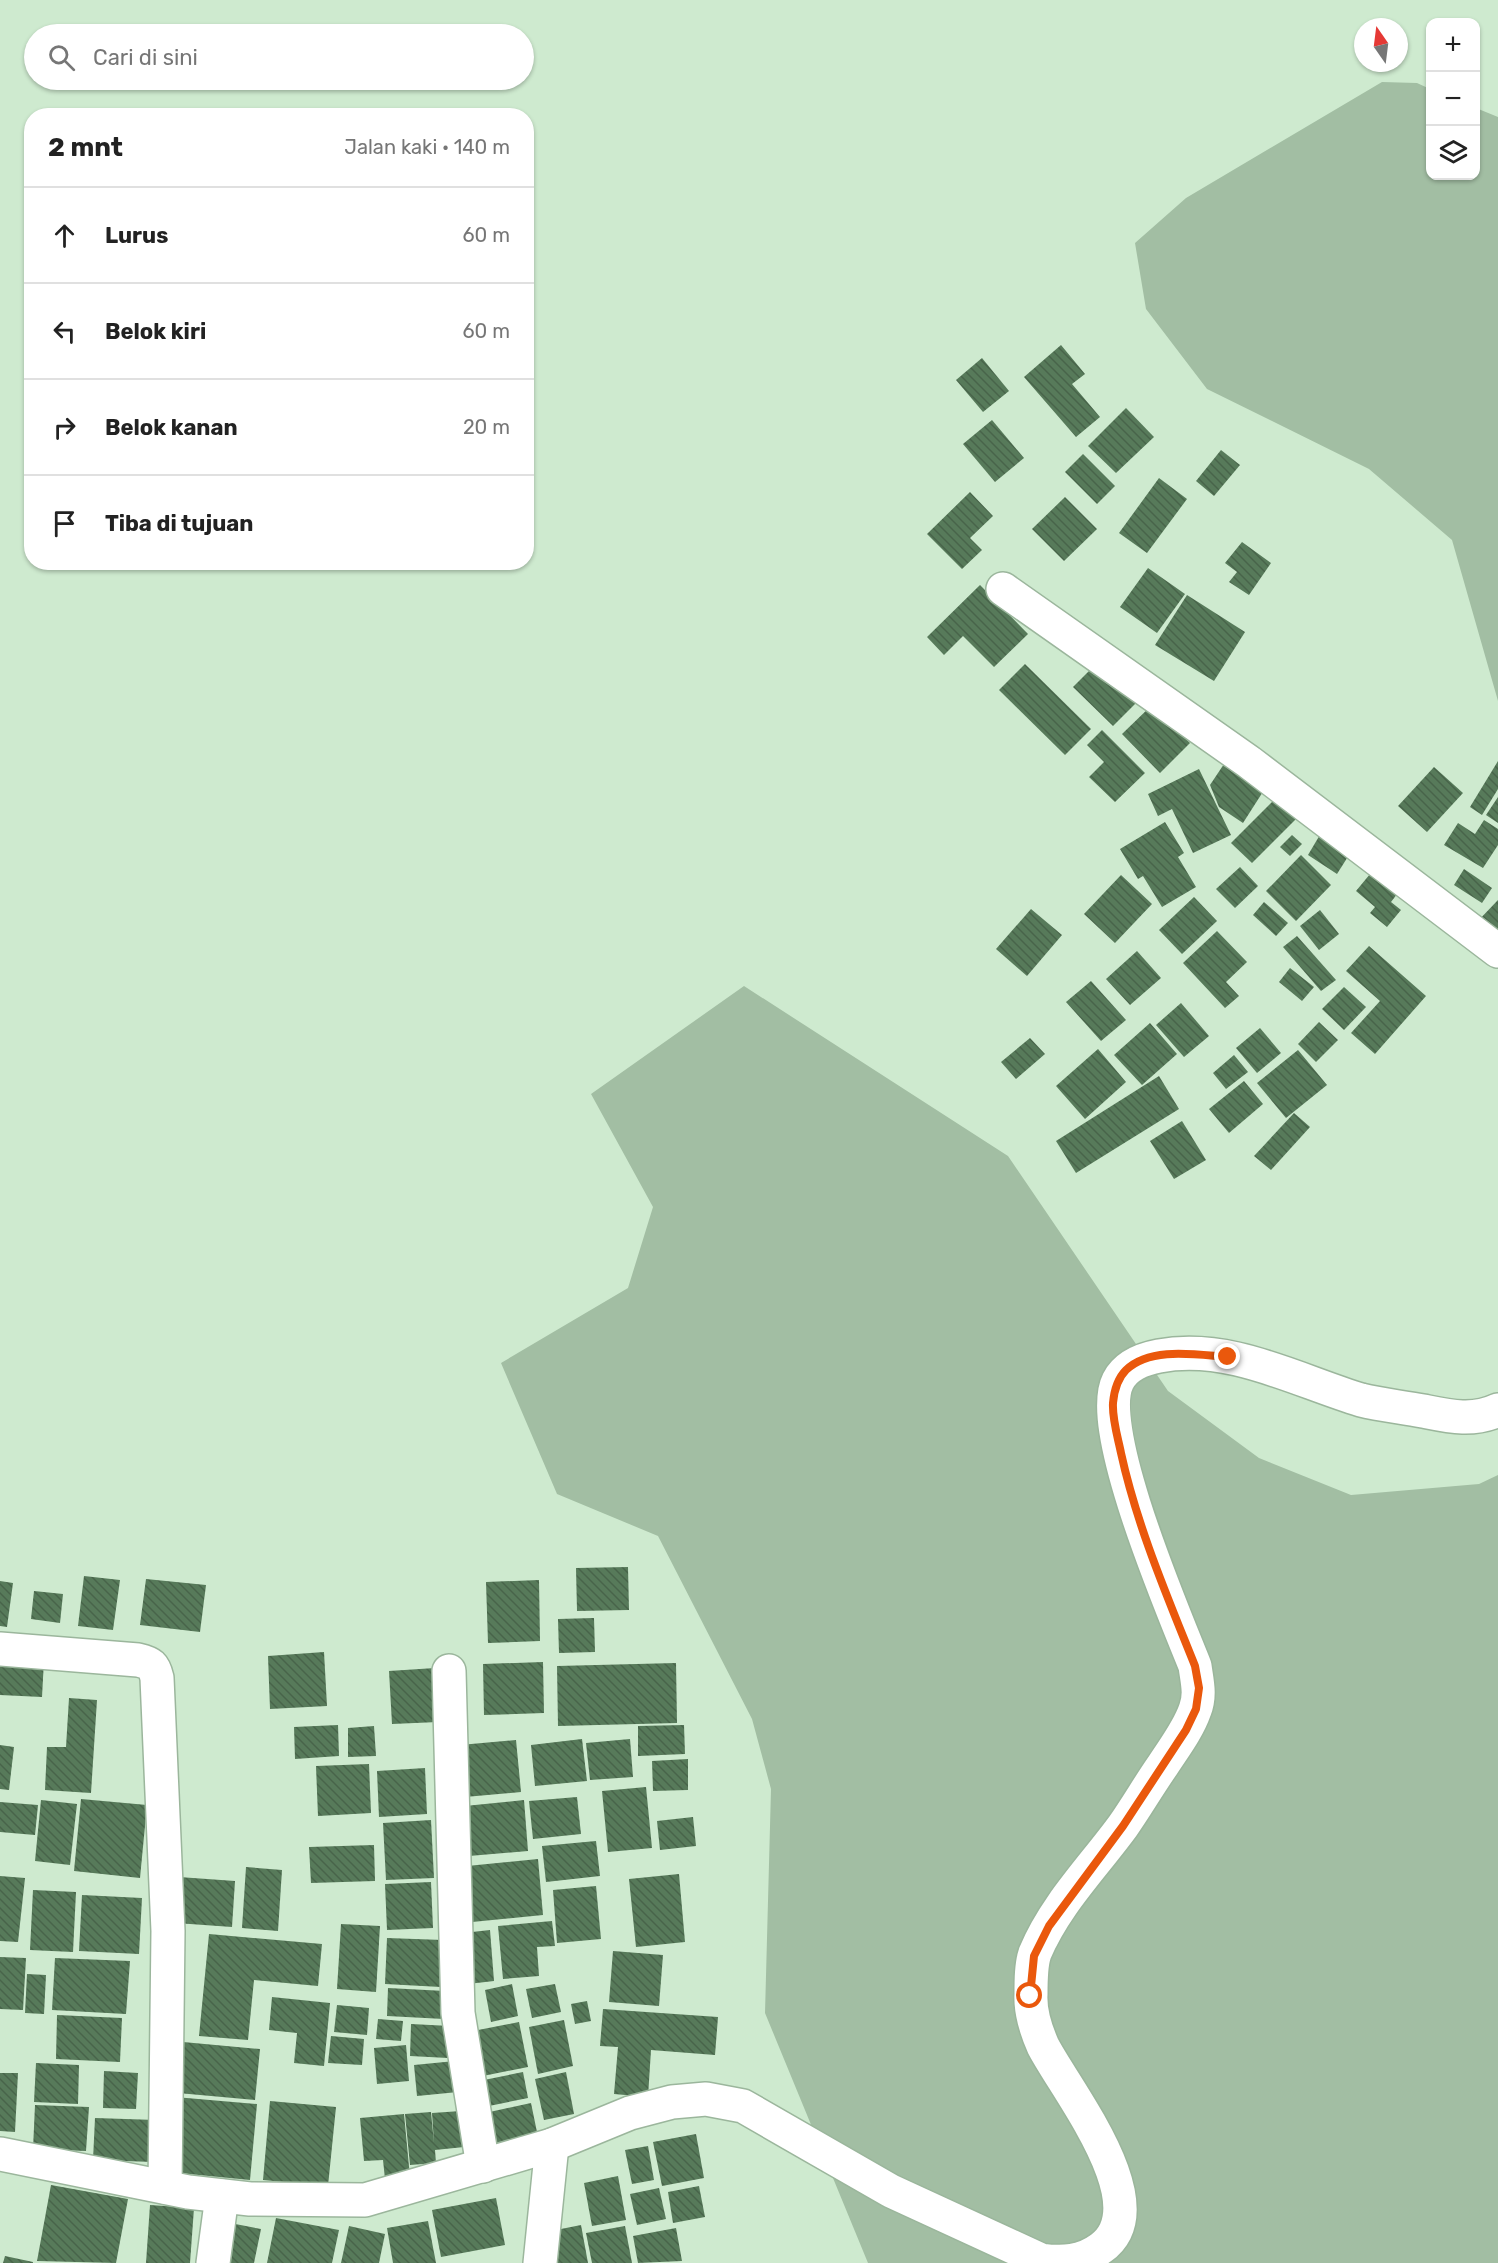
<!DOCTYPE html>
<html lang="id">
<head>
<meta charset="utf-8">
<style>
  :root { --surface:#fff; --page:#f2f2f2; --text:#222; --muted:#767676; --line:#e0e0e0 }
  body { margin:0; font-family:Rubik,sans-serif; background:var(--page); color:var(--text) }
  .controls { position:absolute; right:18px; top:18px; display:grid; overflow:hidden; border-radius:12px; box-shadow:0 2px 4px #0004 }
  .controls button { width:54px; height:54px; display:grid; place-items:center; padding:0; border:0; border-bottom:2px solid var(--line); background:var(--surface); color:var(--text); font:30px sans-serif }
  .compass { position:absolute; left:1354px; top:18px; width:54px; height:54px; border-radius:50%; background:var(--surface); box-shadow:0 2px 4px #0004; rotate:346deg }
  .stop { position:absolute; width:18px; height:18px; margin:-14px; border:4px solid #ea580c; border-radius:50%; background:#fff }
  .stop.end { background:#ea580c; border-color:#fff; box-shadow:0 2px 6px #0008 }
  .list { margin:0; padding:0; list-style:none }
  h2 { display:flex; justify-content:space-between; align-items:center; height:78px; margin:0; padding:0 24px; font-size:26px }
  h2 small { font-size:20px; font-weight:400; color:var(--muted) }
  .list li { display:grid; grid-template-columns:39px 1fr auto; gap:18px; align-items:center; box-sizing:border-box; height:96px; padding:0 24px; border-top:2px solid var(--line) }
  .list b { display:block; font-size:22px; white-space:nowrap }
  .list em { font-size:20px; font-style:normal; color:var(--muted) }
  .icon { flex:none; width:33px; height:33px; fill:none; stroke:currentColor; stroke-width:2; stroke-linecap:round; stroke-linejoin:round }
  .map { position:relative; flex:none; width:1498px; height:2263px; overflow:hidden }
  .search { position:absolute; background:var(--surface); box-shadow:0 2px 4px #0004; left:24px; top:24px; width:510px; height:66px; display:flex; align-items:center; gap:15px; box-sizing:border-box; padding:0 21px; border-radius:33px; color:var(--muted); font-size:22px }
  .panel { position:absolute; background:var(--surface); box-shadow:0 2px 4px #0004; left:24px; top:108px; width:510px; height:462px; border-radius:24px }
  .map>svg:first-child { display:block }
</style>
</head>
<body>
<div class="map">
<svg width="1498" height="2263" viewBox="0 0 1498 2263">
  <defs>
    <pattern id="building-back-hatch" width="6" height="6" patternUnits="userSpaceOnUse" patternTransform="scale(1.5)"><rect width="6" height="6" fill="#577a5a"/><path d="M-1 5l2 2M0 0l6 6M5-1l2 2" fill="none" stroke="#48644a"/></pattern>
  </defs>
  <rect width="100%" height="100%" fill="#ceeacf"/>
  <g fill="#a2bea3">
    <path d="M1382 82 1417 83 1430 89V176H1476V108L1498 117V701L1452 540 1369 469 1207 389 1146 309 1135 243 1186 198Z"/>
    <path d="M744 986 1008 1156 1168 1391 1259 1458 1351 1495 1479 1484 1498 1475V2263H868L765 2013 771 1789 752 1719 658 1536 557 1494 501 1363 628 1288 653 1207 591 1094Z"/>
  </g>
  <g fill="url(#building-back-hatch)">
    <path d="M1061 345 1085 374 1072 384 1100 417 1076 437 1024 377Z"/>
    <path d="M982 358 1009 391 983 412 956 380Z"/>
    <path d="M1126 408 1154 437 1116 473 1088 446Z"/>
    <path d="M992 420 1024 458 995 482 963 444Z"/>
    <path d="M1221 450 1240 465 1214 496 1196 481Z"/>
    <path d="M1083 454 1115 486 1097 504 1065 472Z"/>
    <path d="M1159 478 1187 499 1147 553 1119 533Z"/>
    <path d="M970 492 993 516 970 538 982 550 962 569 927 534Z"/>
    <path d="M1065 497 1097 529 1064 561 1032 529Z"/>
    <path d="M1242 542 1271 563 1249 595 1229 582 1237 572 1225 563Z"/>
    <path d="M1148 568 1185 594 1157 633 1120 607Z"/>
    <path d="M980 585 1028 634 994 667 963 636 944 655 927 637Z"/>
    <path d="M1187 595 1245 632 1214 681 1155 645Z"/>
    <path d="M1097 663 1136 703 1113 726 1073 687Z"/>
    <path d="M1025 664 1091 729 1065 755 999 690Z"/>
    <path d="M1152 705 1190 743 1160 773 1122 734Z"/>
    <path d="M1102 730 1145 773 1115 802 1089 777 1104 762 1087 745Z"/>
    <path d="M1226 761 1266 787 1243 823 1219 807 1210 785Z"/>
    <path d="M1498 761V789L1482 815 1470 807Z"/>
    <path d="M1434 767 1463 793 1427 832 1398 806Z"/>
    <path d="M1199 769 1231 835 1193 853 1172 809 1158 816 1148 794Z"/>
    <path d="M1498 797V823L1486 815Z"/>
    <path d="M1276 798 1297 818 1252 863 1231 843Z"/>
    <path d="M1484 820 1498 829V845L1483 868 1444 845 1458 823 1475 834Z"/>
    <path d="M1165 822 1184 853 1178 857 1196 887 1162 907 1143 876 1138 879 1120 849Z"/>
    <path d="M1324 828 1354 847 1337 874 1308 855Z"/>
    <path d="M1292 835 1302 844 1290 856 1280 847Z"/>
    <path d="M1301 855 1331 885 1296 921 1266 891Z"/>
    <path d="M1240 867 1258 886 1235 908 1216 889Z"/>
    <path d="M1375 868 1401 889 1391 902 1401 910 1387 927 1370 913 1375 907 1356 891Z"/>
    <path d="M1464 869 1492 888 1482 903 1454 885Z"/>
    <path d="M1121 875 1152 904 1115 943 1084 914Z"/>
    <path d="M1194 897 1217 921 1182 954 1159 930Z"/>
    <path d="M1498 900V944L1476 923Z"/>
    <path d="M1264 902 1288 923 1276 936 1253 915Z"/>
    <path d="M1031 909 1062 935 1027 976 996 949Z"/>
    <path d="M1320 910 1339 934 1319 950 1300 926Z"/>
    <path d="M1217 931 1247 962 1226 982 1239 996 1225 1008 1183 963Z"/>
    <path d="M1297 936 1336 980 1321 991 1283 947Z"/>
    <path d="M1369 946 1426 996 1375 1054 1351 1033 1380 1001 1346 971Z"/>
    <path d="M1137 951 1161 978 1130 1005 1106 979Z"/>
    <path d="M1290 968 1314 987 1302 1001 1279 982Z"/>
    <path d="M1091 981 1126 1020 1101 1041 1066 1002Z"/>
    <path d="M1344 987 1366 1007 1344 1030 1322 1009Z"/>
    <path d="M1181 1003 1209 1036 1184 1057 1156 1025Z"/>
    <path d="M1319 1022 1338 1040 1316 1062 1298 1044Z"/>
    <path d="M1150 1023 1177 1054 1142 1085 1114 1055Z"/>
    <path d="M1260 1028 1281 1053 1257 1073 1236 1048Z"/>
    <path d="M1030 1038 1045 1054 1016 1079 1001 1062Z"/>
    <path d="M1098 1049 1126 1082 1085 1119 1056 1086Z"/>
    <path d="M1298 1050 1327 1085 1286 1118 1257 1083Z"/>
    <path d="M1234 1055 1248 1072 1226 1089 1213 1073Z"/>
    <path d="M1159 1076 1179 1109 1076 1173 1056 1141Z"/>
    <path d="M1244 1081 1263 1104 1229 1133 1209 1109Z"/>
    <path d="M1294 1113 1310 1127 1271 1170 1254 1156Z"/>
    <path d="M1182 1121 1206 1160 1174 1179 1150 1141Z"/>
    <path d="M628 1567 629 1610 577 1611 576 1568Z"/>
    <path d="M84 1576 120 1580 113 1630 78 1626Z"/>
    <path d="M146 1579 206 1585 200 1632 140 1625Z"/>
    <path d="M539 1580 540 1641 488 1643 486 1582Z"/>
    <path d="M0 1581 13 1583 7 1627 0 1626Z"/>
    <path d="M34 1591 63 1594 60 1623 31 1619Z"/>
    <path d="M594 1618 595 1652 559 1653 558 1619Z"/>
    <path d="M324 1652 327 1706 270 1709 268 1656Z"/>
    <path d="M0 1658 44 1660 42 1697 0 1695Z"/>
    <path d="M543 1662 544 1713 484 1715 483 1664Z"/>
    <path d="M676 1663 677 1723 558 1726 557 1666Z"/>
    <path d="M435 1668 438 1722 392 1724 389 1671Z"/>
    <path d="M69 1698 97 1700 91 1793 45 1790 47 1747H66Z"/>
    <path d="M338 1725 339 1756 295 1759 294 1727Z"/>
    <path d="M684 1725 685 1754 638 1756V1726Z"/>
    <path d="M374 1726 376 1756 348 1757V1728Z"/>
    <path d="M582 1739 587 1781 535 1786 531 1745Z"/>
    <path d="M630 1739 633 1777 590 1780 586 1743Z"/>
    <path d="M516 1740 521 1792 465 1797 460 1745Z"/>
    <path d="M0 1745 14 1747 9 1790 0 1789Z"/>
    <path d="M688 1759V1790L653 1791 652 1761Z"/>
    <path d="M369 1764 371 1813 318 1816 316 1766Z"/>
    <path d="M425 1768 427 1814 379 1817 377 1771Z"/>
    <path d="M646 1787 652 1848 608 1852 602 1791Z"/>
    <path d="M577 1797 581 1834 533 1839 529 1801Z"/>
    <path d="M81 1799 147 1805 140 1878 74 1871Z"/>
    <path d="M41 1800 77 1804 70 1865 35 1861Z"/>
    <path d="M524 1800 528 1851 469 1856 465 1806Z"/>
    <path d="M0 1802 38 1805 35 1835 0 1832Z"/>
    <path d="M693 1817 696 1846 660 1850 657 1821Z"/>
    <path d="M431 1820 434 1878 386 1880 383 1823Z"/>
    <path d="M596 1841 600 1876 546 1882 542 1846Z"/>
    <path d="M374 1845 375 1881 311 1883 309 1847Z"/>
    <path d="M538 1859 543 1915 462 1923 457 1867Z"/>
    <path d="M246 1867 282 1870 278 1931 242 1928Z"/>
    <path d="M679 1874 685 1942 636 1947 629 1879Z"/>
    <path d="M0 1876 25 1878 18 1942 0 1941Z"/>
    <path d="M179 1877 235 1881 232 1927 176 1923Z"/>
    <path d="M431 1882 433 1928 387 1930 385 1884Z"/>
    <path d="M596 1886 601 1939 557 1943 553 1890Z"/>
    <path d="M33 1890 76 1892 73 1952 30 1950Z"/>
    <path d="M82 1895 142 1898 139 1954 79 1951Z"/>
    <path d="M552 1921 555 1946 537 1947 539 1976 503 1979 498 1926Z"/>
    <path d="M341 1924 380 1926 376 1992 337 1989Z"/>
    <path d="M490 1930 494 1981 468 1984 463 1933Z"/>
    <path d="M209 1934 322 1944 318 1986 254 1980 248 2040 199 2036Z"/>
    <path d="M387 1938 443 1940 441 1987 385 1984Z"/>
    <path d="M613 1951 663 1955 659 2006 609 2002Z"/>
    <path d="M0 1957 26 1958 23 2010 0 2009Z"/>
    <path d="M55 1958 130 1961 126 2014 52 2010Z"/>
    <path d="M27 1974 46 1975 44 2014 25 2013Z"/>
    <path d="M512 1984 518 2016 491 2022 485 1990Z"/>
    <path d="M555 1984 561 2012 532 2018 526 1989Z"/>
    <path d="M388 1988 445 1991 444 2019 387 2016Z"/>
    <path d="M272 1997 330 2003 324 2066 294 2063 297 2033 269 2030Z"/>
    <path d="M587 2001 591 2021 575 2024 571 2004Z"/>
    <path d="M337 2005 369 2008 367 2035 334 2032Z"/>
    <path d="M603 2009 718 2017 715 2055 651 2050 648 2097 614 2094 618 2047 600 2046Z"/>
    <path d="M57 2015 122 2018 120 2062 56 2059Z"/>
    <path d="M378 2019 403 2021 401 2041 376 2039Z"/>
    <path d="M564 2020 573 2066 538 2074 529 2027Z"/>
    <path d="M519 2022 528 2067 478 2077 468 2032Z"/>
    <path d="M411 2024 450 2026 448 2058 410 2056Z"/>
    <path d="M331 2036 364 2039 362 2065 328 2063Z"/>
    <path d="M183 2042 260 2049 255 2100 178 2093Z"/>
    <path d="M406 2045 409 2081 377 2084 374 2048Z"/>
    <path d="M455 2061 458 2092 417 2096 414 2065Z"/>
    <path d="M36 2063 79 2065 78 2104 34 2102Z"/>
    <path d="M104 2071 138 2073 136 2109 103 2108Z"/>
    <path d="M523 2072 528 2098 484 2107 479 2081Z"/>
    <path d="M566 2072 574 2114 544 2120 535 2079Z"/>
    <path d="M0 2073H18L15 2132 0 2131Z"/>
    <path d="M175 2097 257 2104 250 2180 168 2172Z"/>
    <path d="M270 2101 336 2107 328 2186 263 2180Z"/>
    <path d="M531 2103 538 2137 492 2146 485 2113Z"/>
    <path d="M35 2105 89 2107 86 2151 33 2149Z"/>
    <path d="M461 2111 464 2147 435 2150 436 2163 410 2165 405 2114 431 2112 434 2143 432 2113Z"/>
    <path d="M404 2114 410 2177 385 2179 383 2160 364 2161 360 2118Z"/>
    <path d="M95 2118 156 2120 154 2162 93 2160Z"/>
    <path d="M696 2134 704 2178 662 2186 653 2142Z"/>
    <path d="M648 2146 654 2180 632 2184 625 2150Z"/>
    <path d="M618 2176 626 2220 592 2226 584 2183Z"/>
    <path d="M51 2185 128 2199 116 2263 37 2261Z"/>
    <path d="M699 2186 705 2217 673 2223 668 2192Z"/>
    <path d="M659 2188 666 2219 637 2225 630 2194Z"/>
    <path d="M496 2198 505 2245 441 2257 432 2210Z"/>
    <path d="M150 2205 194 2208 190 2263H146Z"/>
    <path d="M276 2218 339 2230 332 2263H267Z"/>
    <path d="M428 2221 436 2263H393L387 2228Z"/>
    <path d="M225 2222 261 2229 254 2263H228Z"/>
    <path d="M581 2225 588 2263H558L551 2231Z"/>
    <path d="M349 2226 385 2234 379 2263H341Z"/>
    <path d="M625 2226 632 2263H592L586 2233Z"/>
    <path d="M676 2228 682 2261 638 2263 633 2236Z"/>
    <path d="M5 2256 33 2262V2263H3Z"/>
  </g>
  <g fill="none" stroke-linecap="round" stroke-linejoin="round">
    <defs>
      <g id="minor">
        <path d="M1003 589 1249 762 1498 951"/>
        <path d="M0 1649 138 1660C151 1663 154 1665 157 1678L168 1931 165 2187"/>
        <path d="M449 1671 458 2013 483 2166"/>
        <path d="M0 2154 188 2192 250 2199 365 2200 552 2145 630 2113 672 2102 706 2099 743 2106 891 2191 1041 2260C1063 2263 1082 2262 1101 2248 1160 2206 1065 2089 1043 2046 1036 2030 1030 2011 1031 1994 1031 1981 1031 1964 1035 1953 1055 1905 1093 1867 1123 1826 1137 1806 1149 1785 1163 1765 1174 1748 1188 1730 1195 1710 1201 1695 1197 1681 1195 1666 1174 1613 1094 1428 1118 1381 1126 1365 1143 1359 1159 1356 1230 1343 1295 1380 1361 1400 1381 1405 1402 1407 1423 1411 1448 1416 1473 1422 1498 1410"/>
        <path d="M213 2263 222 2196"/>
        <path d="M540 2263 552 2145"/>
      </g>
    </defs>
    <use href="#minor" stroke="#9bb69c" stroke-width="36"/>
    <use href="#minor" stroke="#fff" stroke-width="33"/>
  </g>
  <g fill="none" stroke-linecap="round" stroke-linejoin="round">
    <path stroke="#ea580c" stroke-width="8" d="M1030 1996 1034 1956 1049 1926 1123 1826 1186 1730 1196 1709 1199 1688 1195 1666C1167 1596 1137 1526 1121 1453 1118 1438 1112 1419 1113 1403 1114 1392 1118 1378 1126 1370 1151 1346 1198 1355 1228 1357"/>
  </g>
</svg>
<div class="controls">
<button>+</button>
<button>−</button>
<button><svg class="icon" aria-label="layers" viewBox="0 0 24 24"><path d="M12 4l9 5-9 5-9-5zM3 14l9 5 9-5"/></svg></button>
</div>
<svg class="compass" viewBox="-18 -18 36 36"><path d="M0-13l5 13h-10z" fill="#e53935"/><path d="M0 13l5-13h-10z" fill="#767676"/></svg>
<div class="stop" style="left:1030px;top:1996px"></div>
<div class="stop end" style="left:1228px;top:1357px"></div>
<div class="search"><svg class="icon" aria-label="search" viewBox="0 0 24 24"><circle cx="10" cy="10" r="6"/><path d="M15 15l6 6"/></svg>Cari di sini</div>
<section class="panel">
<h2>2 mnt<small>Jalan kaki · 140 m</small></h2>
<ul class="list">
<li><svg class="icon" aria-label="ahead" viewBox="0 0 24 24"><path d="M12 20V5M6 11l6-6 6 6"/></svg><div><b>Lurus</b></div><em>60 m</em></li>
<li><svg class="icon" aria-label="left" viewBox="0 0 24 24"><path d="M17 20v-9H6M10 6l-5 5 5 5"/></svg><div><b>Belok kiri</b></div><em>60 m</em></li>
<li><svg class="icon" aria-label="right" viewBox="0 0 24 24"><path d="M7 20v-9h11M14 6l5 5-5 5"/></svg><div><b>Belok kanan</b></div><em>20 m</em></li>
<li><svg class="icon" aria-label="arrive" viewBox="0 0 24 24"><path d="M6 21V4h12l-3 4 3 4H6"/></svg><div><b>Tiba di tujuan</b></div></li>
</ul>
</section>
</div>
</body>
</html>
